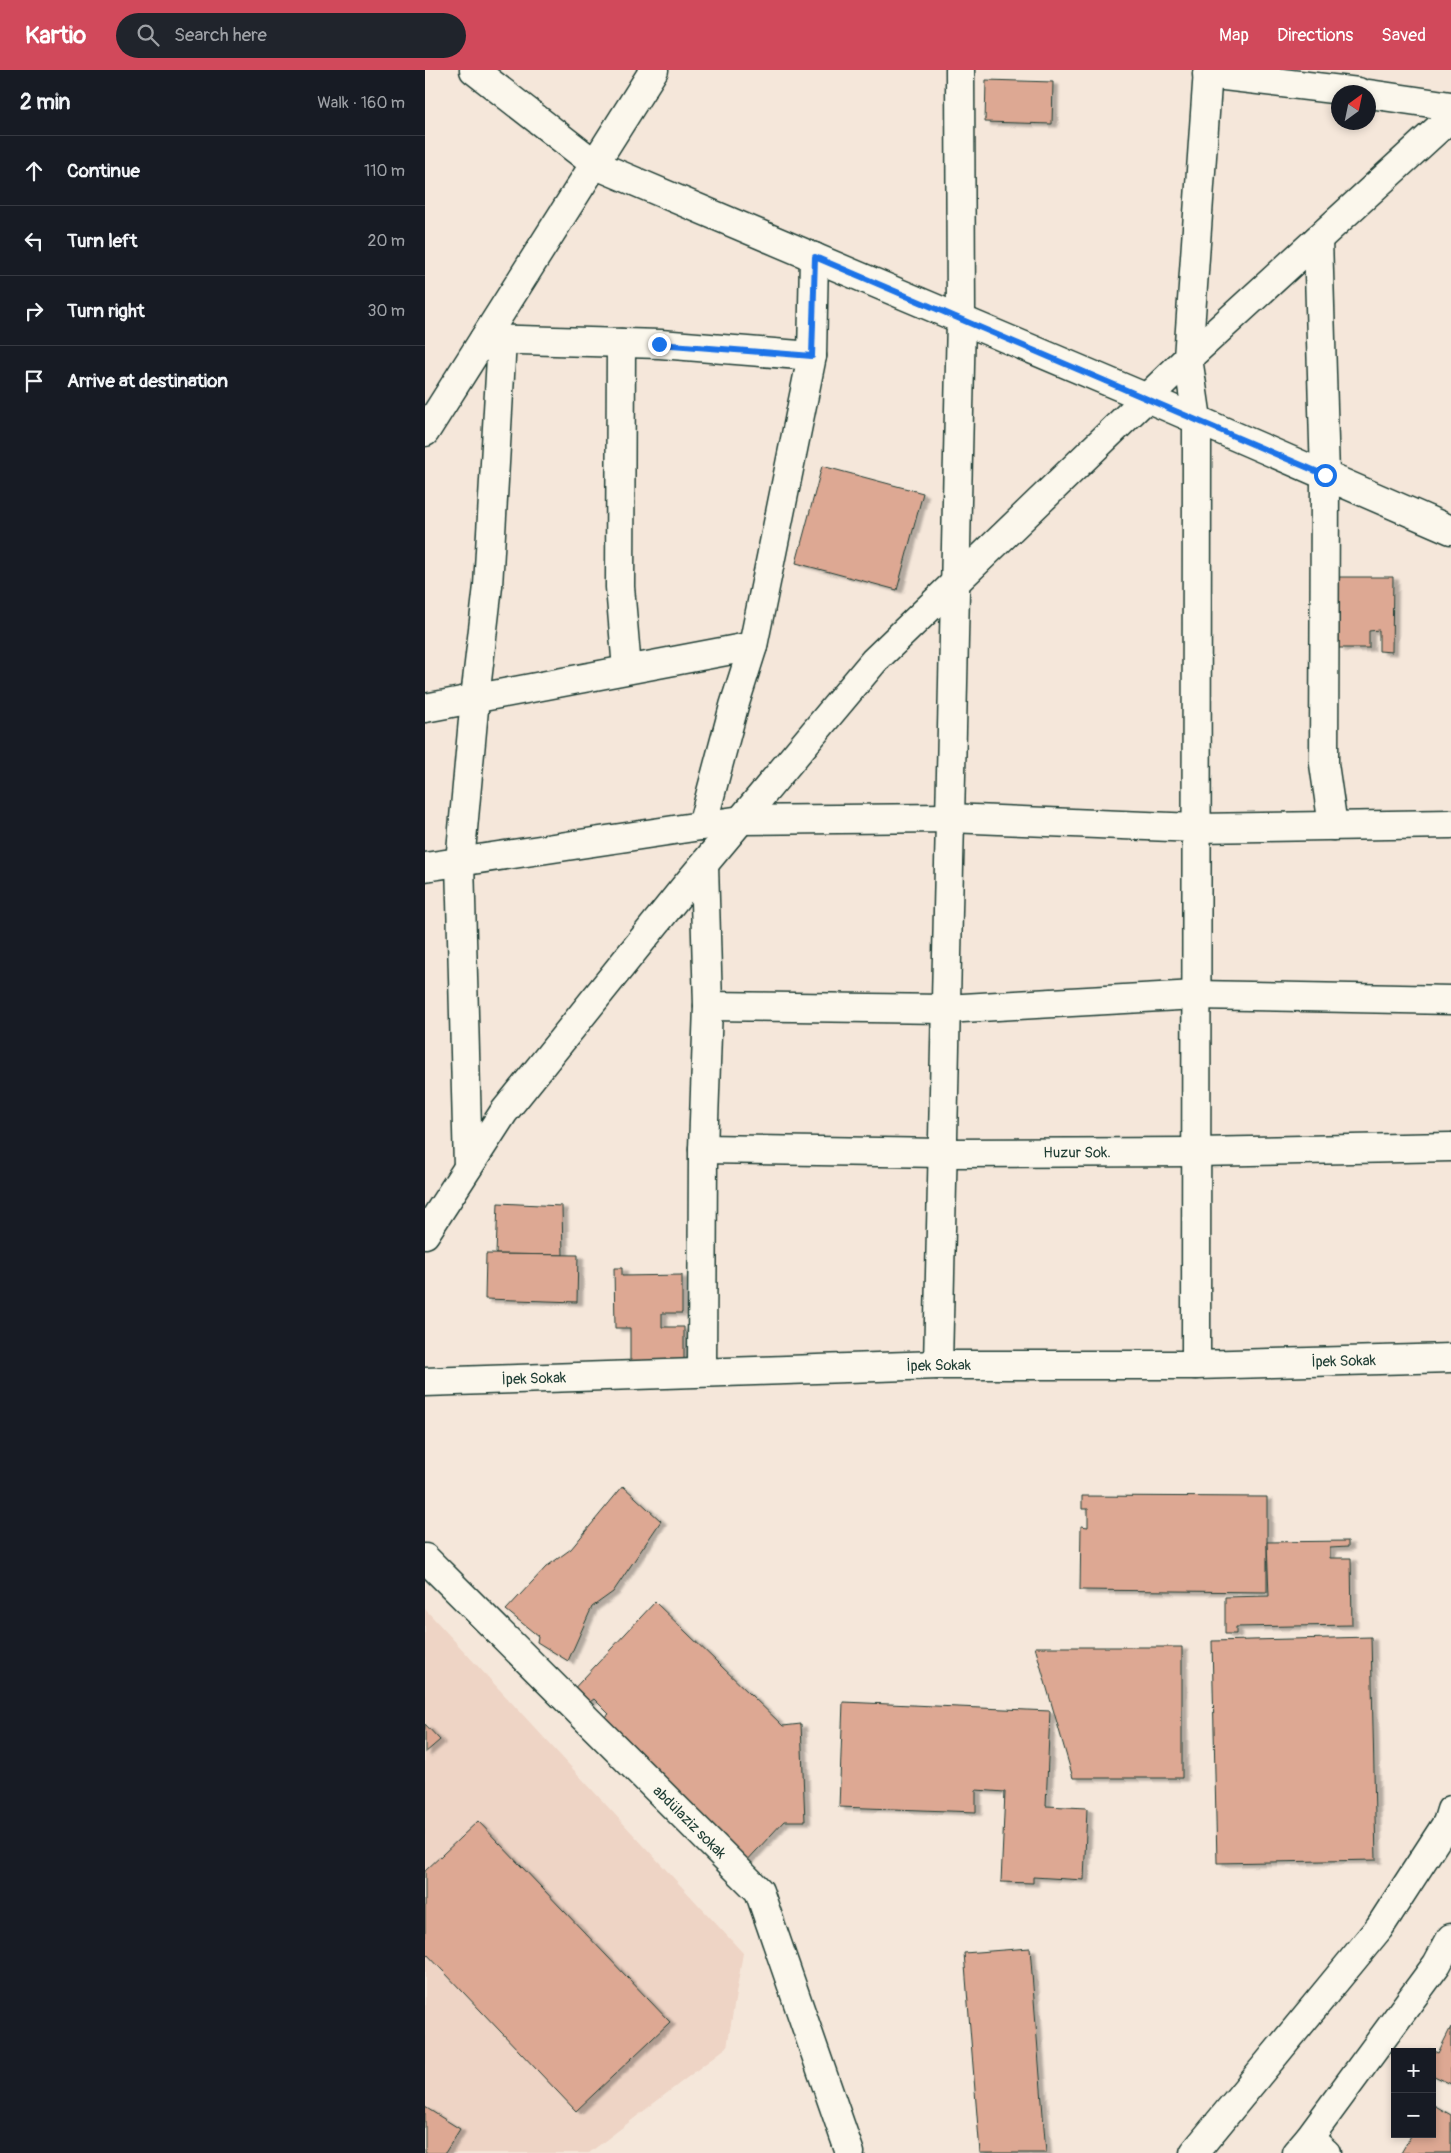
<!DOCTYPE html>
<html lang="en">
<head>
<meta charset="utf-8">
<style>
  :root { --surface:#171b24; --page:#20242c; --text:#f1f3f6; --muted:#9ea1a6; --line:#363941; --accent:#d1495b }
  body { margin:0; font-family:Pangolin,sans-serif; background:var(--page); color:var(--text) }
  .controls { position:absolute; right:15px; bottom:15px; display:grid; overflow:hidden; border-radius:0px; box-shadow:0 2px 8px #0003 }
  .controls button { width:45px; height:45px; display:grid; place-items:center; padding:0; border:0; border-bottom:1px solid var(--line); background:var(--surface); color:var(--text); font:25px sans-serif }
  .compass { position:absolute; left:906px; top:15px; width:45px; height:45px; border-radius:50%; background:var(--surface); box-shadow:0 2px 8px #0003; rotate:33deg }
  .stop { position:absolute; width:15px; height:15px; margin:-11px; border:4px solid #1a73e8; border-radius:50%; background:#fff }
  .stop.end { background:#1a73e8; border-color:#fff; box-shadow:0 1px 5px #0008 }
  .list { margin:0; padding:0; list-style:none }
  h2 { display:flex; justify-content:space-between; align-items:center; height:65px; margin:0; padding:0 20px; font-size:21px }
  h2 small { font-size:16px; font-weight:400; color:var(--muted) }
  .list li { display:grid; grid-template-columns:32px 1fr auto; gap:15px; align-items:center; box-sizing:border-box; height:70px; padding:0 20px; border-top:1px solid var(--line) }
  .list b { display:block; font-size:19px; white-space:nowrap }
  .list em { font-size:16px; font-style:normal; color:var(--muted) }
  .icon { flex:none; width:28px; height:28px; fill:none; stroke:currentColor; stroke-width:2; stroke-linecap:round; stroke-linejoin:round }
  .map { position:relative; flex:none; width:1026px; height:2083px; overflow:hidden }
  header { display:flex; align-items:center; gap:30px; box-sizing:border-box; height:70px; padding:0 25px; background:var(--accent); color:#fff }
  header strong { font-size:24px }
  nav { display:flex; gap:28px; margin-inline-start:auto; font-size:18px }
  .search { width:350px; height:45px; background:var(--page); display:flex; align-items:center; gap:12px; box-sizing:border-box; padding:0 18px; border-radius:28px; color:var(--muted); font-size:19px }
  main { display:flex }
  aside { flex:1; background:var(--surface) }
  .map>svg:first-child { display:block }
</style>
</head>
<body>
<header>
<strong>Kartio</strong>
<div class="search"><svg class="icon" aria-label="search" viewBox="0 0 24 24"><circle cx="10" cy="10" r="6"/><path d="M15 15l6 6"/></svg>Search here</div>
<nav><a>Map</a><a>Directions</a><a>Saved</a></nav>
</header>
<main>
<aside>
<h2>2 min<small>Walk · 160 m</small></h2>
<ul class="list">
<li><svg class="icon" aria-label="ahead" viewBox="0 0 24 24"><path d="M12 20V5M6 11l6-6 6 6"/></svg><div><b>Continue</b></div><em>110 m</em></li>
<li><svg class="icon" aria-label="left" viewBox="0 0 24 24"><path d="M17 20v-9H6M10 6l-5 5 5 5"/></svg><div><b>Turn left</b></div><em>20 m</em></li>
<li><svg class="icon" aria-label="right" viewBox="0 0 24 24"><path d="M7 20v-9h11M14 6l5 5-5 5"/></svg><div><b>Turn right</b></div><em>30 m</em></li>
<li><svg class="icon" aria-label="arrive" viewBox="0 0 24 24"><path d="M6 21V4h12l-3 4 3 4H6"/></svg><div><b>Arrive at destination</b></div></li>
</ul>
</aside>
<div class="map">
<svg width="1026" height="2083" viewBox="0 0 1026 2083">
  <defs>
    <filter id="shadow"><feDropShadow dx="5.5" dy="3" stdDeviation="1" flood-color="#0004"/></filter>
  </defs>
  <rect width="100%" height="100%" fill="#f5e7da"/>
  <filter id="ink" filterUnits="userSpaceOnUse"><feTurbulence type="fractalNoise" baseFrequency=".02" numOctaves="2"/><feDisplacementMap in="SourceGraphic" scale="10" xChannelSelector="R" yChannelSelector="G"/><feConvolveMatrix kernelMatrix="1 2 1 2 8 2 1 2 1" color-interpolation-filters="sRGB"/></filter>
  <g filter="url(#ink)">
    <path fill="#eed4c5" d="M0 1539 318 1883 302 1977 164 2083H0Z"/>
    <g fill="#dda893" stroke="#1f3d34" filter="url(#shadow)">
      <path d="M561 10 628 12 627 54 560 52Z"/>
      <path d="M397 396 498 423 472 520 371 493Z"/>
      <path d="M914 507H968L967 582 954 581V560L944 561V578H914Z"/>
      <path d="M73 1133 137 1136 138 1185 71 1184Z"/>
      <path d="M61 1184 153 1185 152 1232 60 1229Z"/>
      <path d="M189 1198H197V1206L257 1205V1243H237V1257H259V1295H205V1258H190Z"/>
      <path d="M198 1416 236 1451 188 1522 167 1537 143 1591 112 1572 113 1566 81 1540 121 1497 146 1479Z"/>
      <path d="M657 1426 842 1427V1522L655 1520 656 1456 663 1457V1439H657Z"/>
      <path d="M923 1471V1477L905 1478V1488H926L927 1555 811 1557V1564H800V1527L844 1526 842 1472Z"/>
      <path d="M230 1532 358 1656 376 1654 380 1751H359L318 1795 172 1654 184 1644 169 1629 158 1637 143 1625Z"/>
      <path d="M946 1567 951 1790 792 1793 787 1571Z"/>
      <path d="M610 1577H757V1708H648Z"/>
      <path d="M418 1632 625 1641 621 1736 662 1738 659 1810 608 1807V1813L576 1812 580 1722 551 1720V1742L414 1737Z"/>
      <path d="M0 1654 15 1670 0 1683Z"/>
      <path d="M53 1751 245 1952 151 2041 0 1882V1801Z"/>
      <path d="M605 1878 621 2083H555L539 1883Z"/>
      <path d="M1026 1957V2014L1007 2005V1982H1002L1004 1979 1013 1983Z"/>
      <path d="M1007 2034 1026 2045V2083H976L987 2064H1007Z"/>
      <path d="M0 2037 35 2059 20 2083H0Z"/>
    </g>
    <g fill="none" stroke-linecap="round" stroke-linejoin="round">
      <defs>
        <g id="minor">
          <path d="M49 0 171 95 722 328 1026 460"/>
          <path d="M782 4 933 22"/>
          <path d="M944 24 1026 36"/>
          <path d="M893 169 900 405 899 694 908 756"/>
          <path d="M59 269 235 274 387 286"/>
          <path d="M196 273 195 517 202 599"/>
          <path d="M0 362 229 0"/>
          <path d="M0 638 328 576"/>
          <path d="M277 756 309 636 328 576 387 286 389 187"/>
          <path d="M0 797 316 750 524 748 771 758 1026 754"/>
          <path d="M283 936 520 939 771 925 1026 930"/>
          <path id="s1" d="M278 1079 517 1083 771 1082 1026 1077"/>
          <path d="M43 1097 35 792 50 628 63 516 77 270"/>
          <path d="M513 1295 536 249 535 0"/>
          <path d="M771 1295 772 349 763 288 783 0"/>
          <path d="M277 1302 278 1079 283 936 279 795"/>
          <path id="s2" d="M0 1312 513 1295H771L1026 1288"/>
          <path id="s3" d="M0 1488 334 1821 425 2083"/>
          <path d="M884 2068 901 2083"/>
        </g>
        <path id="tertiary" d="M0 1164 79 1042 259 818 449 591 763 288 1026 47"/>
        <g id="secondary">
          <path d="M769 2083 954 1858 1022 1753 1026 1740"/>
          <path d="M871 2083 884 2068 1012 1894 1026 1868"/>
        </g>
      </defs>
      <use href="#minor" stroke="#1f3d34" stroke-width="31"/>
      <use href="#tertiary" stroke="#1f3d34" stroke-width="31"/>
      <use href="#secondary" stroke="#1f3d34" stroke-width="31"/>
      <use href="#minor" stroke="#fbf7ec" stroke-width="28"/>
      <use href="#tertiary" stroke="#fbf7ec" stroke-width="28"/>
      <use href="#secondary" stroke="#fbf7ec" stroke-width="28"/>
    </g>
  </g>
  <g fill="none" stroke-linecap="round" stroke-linejoin="round" filter="url(#ink)">
    <path stroke="#1a73e8" stroke-width="6" d="M234 274 387 286 390 187 900 405"/>
  </g>
  <g text-anchor="middle" dominant-baseline="central" stroke-width="4.5" stroke-linejoin="round" paint-order="stroke">
    <g font-size="15" fill="#1f3d34" stroke="#fbf7ec">
      <text stroke="none"><textPath href="#s1" startOffset="374">Huzur Sok.</textPath></text>
      <text stroke="none"><textPath href="#s2" startOffset="919">İpek Sokak</textPath></text>
      <text stroke="none"><textPath href="#s2" startOffset="514">İpek Sokak</textPath></text>
      <text stroke="none"><textPath href="#s2" startOffset="109">İpek Sokak</textPath></text>
      <text stroke="none"><textPath href="#s3" startOffset="374">abdülaziz sokak</textPath></text>
    </g>
  </g>
</svg>
<div class="controls">
<button>+</button>
<button>−</button>
</div>
<svg class="compass" viewBox="-18 -18 36 36"><path d="M0-13l5 13h-10z" fill="#e53935"/><path d="M0 13l5-13h-10z" fill="#9ea1a6"/></svg>
<div class="stop" style="left:900px;top:405px"></div>
<div class="stop end" style="left:234px;top:274px"></div>
</div>
</main>
</body>
</html>
